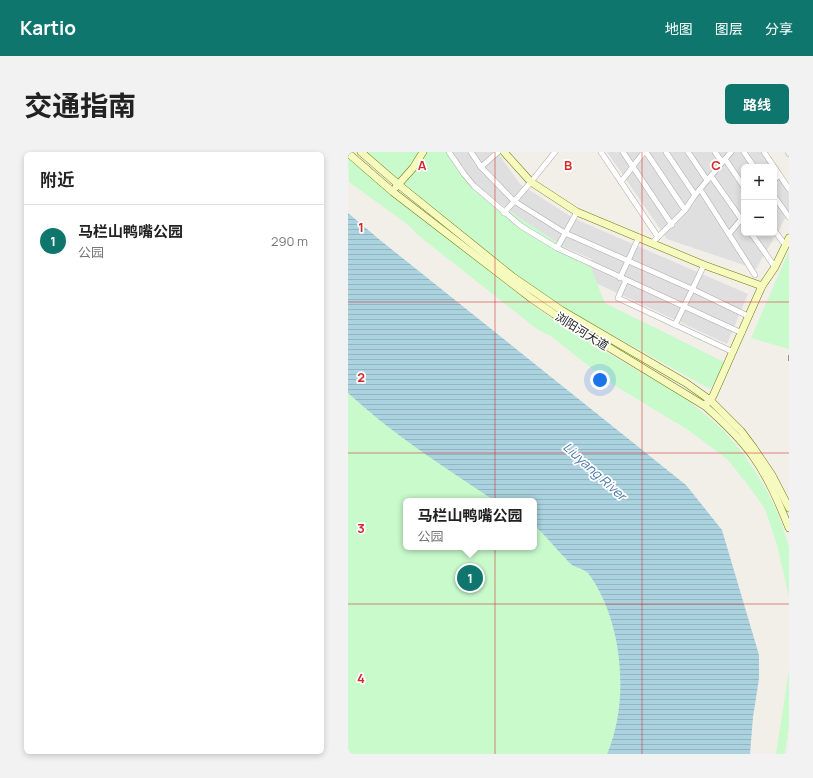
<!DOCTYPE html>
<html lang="zh">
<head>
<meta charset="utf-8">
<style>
  :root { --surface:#fff; --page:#f2f2f2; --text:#222; --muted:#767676; --line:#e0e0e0; --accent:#0f766e }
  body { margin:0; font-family:Manrope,"Noto Sans SC",sans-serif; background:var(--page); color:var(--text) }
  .controls { position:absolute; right:12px; top:12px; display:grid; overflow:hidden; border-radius:6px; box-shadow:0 2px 6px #0003 }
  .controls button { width:36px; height:36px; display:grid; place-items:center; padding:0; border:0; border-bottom:1px solid var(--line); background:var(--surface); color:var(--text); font:20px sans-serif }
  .you { position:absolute; left:252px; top:228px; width:14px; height:14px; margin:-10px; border:3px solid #fff; border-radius:50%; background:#1a73e8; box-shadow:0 0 0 6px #1a73e833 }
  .badge { display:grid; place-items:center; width:26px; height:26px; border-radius:50%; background:var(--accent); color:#fff; font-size:13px; font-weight:700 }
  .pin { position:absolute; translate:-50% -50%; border:2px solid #fff; box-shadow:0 1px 4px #0006 }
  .popup { position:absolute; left:55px; top:346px; width:134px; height:52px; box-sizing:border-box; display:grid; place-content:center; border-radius:6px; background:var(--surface); filter:drop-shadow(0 1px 3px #0005); font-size:13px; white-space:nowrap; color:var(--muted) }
  .popup b { font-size:15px; color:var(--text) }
  .popup::after { content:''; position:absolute; left:50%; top:100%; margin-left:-8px; border:8px solid transparent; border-top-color:var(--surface) }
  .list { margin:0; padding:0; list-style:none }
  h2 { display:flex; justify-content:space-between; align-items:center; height:52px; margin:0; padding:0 16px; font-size:17px }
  h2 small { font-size:13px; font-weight:400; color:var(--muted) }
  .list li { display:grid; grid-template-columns:26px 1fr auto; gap:12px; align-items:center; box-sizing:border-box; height:72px; padding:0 16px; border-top:1px solid var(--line) }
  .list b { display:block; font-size:15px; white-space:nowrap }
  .list p { margin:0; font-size:13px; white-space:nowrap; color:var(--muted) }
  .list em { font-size:13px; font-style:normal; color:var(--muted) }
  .map { position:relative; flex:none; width:441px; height:602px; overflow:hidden; border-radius:6px }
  header { display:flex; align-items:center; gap:24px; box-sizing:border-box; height:56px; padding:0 20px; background:var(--accent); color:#fff }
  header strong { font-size:19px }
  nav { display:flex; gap:22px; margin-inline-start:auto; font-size:14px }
  .intro { display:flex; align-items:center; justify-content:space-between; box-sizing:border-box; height:96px; padding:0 24px }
  h1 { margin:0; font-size:28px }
  .button { padding:10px 18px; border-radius:6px; background:var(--accent); color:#fff; font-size:14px; font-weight:700 }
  main { display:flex; gap:24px; padding:0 24px }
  aside { flex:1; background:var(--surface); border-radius:6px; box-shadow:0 2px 6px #0003 }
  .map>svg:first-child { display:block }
</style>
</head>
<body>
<header>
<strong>Kartio</strong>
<nav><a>地图</a><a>图层</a><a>分享</a></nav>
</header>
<div class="intro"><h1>交通指南</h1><a class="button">路线</a></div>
<main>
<aside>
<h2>附近<small></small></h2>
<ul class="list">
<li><span class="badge">1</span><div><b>马栏山鸭嘴公园</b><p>公园</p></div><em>290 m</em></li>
</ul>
</aside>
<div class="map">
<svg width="441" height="602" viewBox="0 0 441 602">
  <defs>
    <pattern id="water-rules" width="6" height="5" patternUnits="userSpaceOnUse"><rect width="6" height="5" fill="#aad3df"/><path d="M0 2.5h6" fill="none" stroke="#92b5bf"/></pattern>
  </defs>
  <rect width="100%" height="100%" fill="#f2efe9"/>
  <g fill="#e0dfdf">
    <path d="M102 0H149L172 32 225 66 400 142 379 192 237 126 244 107 204 90 120 28Z"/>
    <path d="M259 0H414L424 15H396V81H426V19L441 42V60L408 117 319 87Z"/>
  </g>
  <g fill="#c8facc">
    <path d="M17 0H98L135 42 241 111 257 151 378 211 362 237 187 140Z"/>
    <path d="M0 7 179 149 220 178 332 243 352 258 376 279 397 304 418 337 431 364 441 395V445L429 393 417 357 400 333 379 307 340 278 261 230 204 185 189 177 71 84 59 72 1 30Z"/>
    <path d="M441 99V197L403 186Z"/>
    <path d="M0 241 20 259 148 349H58V395H186V373C199 384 209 399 222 411 227 416 235 416 240 421 275 468 282 549 259 602H0Z"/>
    <path d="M441 518V573L437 602H428Z"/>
  </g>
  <path fill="url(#water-rules)" d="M0 61 32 88 338 333 374 378 411 503V527L405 565 402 602H259C282 549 275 468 240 421 236 417 229 416 224 413 220 410 217 405 213 402 204 392 196 382 186 373V349H148L141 345C92 312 43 281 0 241Z"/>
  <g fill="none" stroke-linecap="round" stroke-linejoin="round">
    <defs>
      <g id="street">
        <path d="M101 0 116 22 126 34 173 74 209 96 394 181"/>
        <path d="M123 0 133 15 166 49 217 81 344 137 400 164"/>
        <path d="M253 0 310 85"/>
        <path d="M275 0 324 73"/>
        <path d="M298 0 337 58"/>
        <path d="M318 0 347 43"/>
        <path d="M340 0 359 28"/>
        <path d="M367 0 374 10"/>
        <path d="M396 0 406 15"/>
        <path d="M416 0 441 37"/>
        <path d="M440 0 441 2"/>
        <path d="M377 7 396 35"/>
        <path d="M133 15 150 0"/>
        <path d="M363 24 396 71"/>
        <path d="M426 28 431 23"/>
        <path d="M273 30 296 0"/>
        <path d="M352 37 407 123"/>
        <path d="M426 44 441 65"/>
        <path d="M156 61 183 30 207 0"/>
        <path d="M426 78 438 94"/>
        <path d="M403 81 427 115"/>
        <path d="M381 82 396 64"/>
        <path d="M304 91 337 58 347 43 383 0"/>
        <path d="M209 96 229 60"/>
        <path d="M272 126 291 85"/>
        <path d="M278 128 270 146 385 200"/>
        <path d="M327 173 356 113"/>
      </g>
      <g id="secondary">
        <path d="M13 0 51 33 165 125 213 158 338 231 362 248 393 279 405 295 424 323 441 356"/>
        <path d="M156 0 183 30 229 60 356 113 414 134"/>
        <path d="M0 1 45 40 184 147 206 162 357 254C374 269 391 285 404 303 420 325 431 351 441 376"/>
        <path d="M48 35 65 16 75 0"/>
        <path d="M359 251 365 244 414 134 427 115 441 86"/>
      </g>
    </defs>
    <use href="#street" stroke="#a9a9a9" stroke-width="6"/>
    <use href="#secondary" stroke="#707d05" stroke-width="8"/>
    <use href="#street" stroke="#fff" stroke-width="5"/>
    <use href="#secondary" stroke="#f7fabf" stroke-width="7"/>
    <path stroke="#707070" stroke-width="1.5" stroke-dasharray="8 8" stroke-linecap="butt" d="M441 203V209"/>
  </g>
  <path fill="none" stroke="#d62828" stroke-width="1" stroke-opacity="0.55" d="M147 0V602M294 0V602M0 150H441M0 301H441M0 452H441"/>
  <g text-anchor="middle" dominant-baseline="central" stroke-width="3.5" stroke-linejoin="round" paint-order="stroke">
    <g font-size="12" fill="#222" stroke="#fff">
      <text transform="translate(234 179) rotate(32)">浏阳河大道</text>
    </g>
    <g font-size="13" font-style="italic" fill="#4a7aab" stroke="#fff">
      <text transform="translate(247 319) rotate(42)">Liuyang River</text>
    </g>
  </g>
  <g font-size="13" text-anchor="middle" font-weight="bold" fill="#d62828" stroke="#fff" stroke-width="3.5" stroke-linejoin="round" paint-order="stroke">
    <text x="74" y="18">A</text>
    <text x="220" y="18">B</text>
    <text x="368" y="18">C</text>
    <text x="13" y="80">1</text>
    <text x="13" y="230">2</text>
    <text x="13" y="381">3</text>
    <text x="13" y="531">4</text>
  </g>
</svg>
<div class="controls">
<button>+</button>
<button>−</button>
</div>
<div class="you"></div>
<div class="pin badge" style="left:122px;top:426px">1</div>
<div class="popup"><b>马栏山鸭嘴公园</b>公园</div>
</div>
</main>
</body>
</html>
